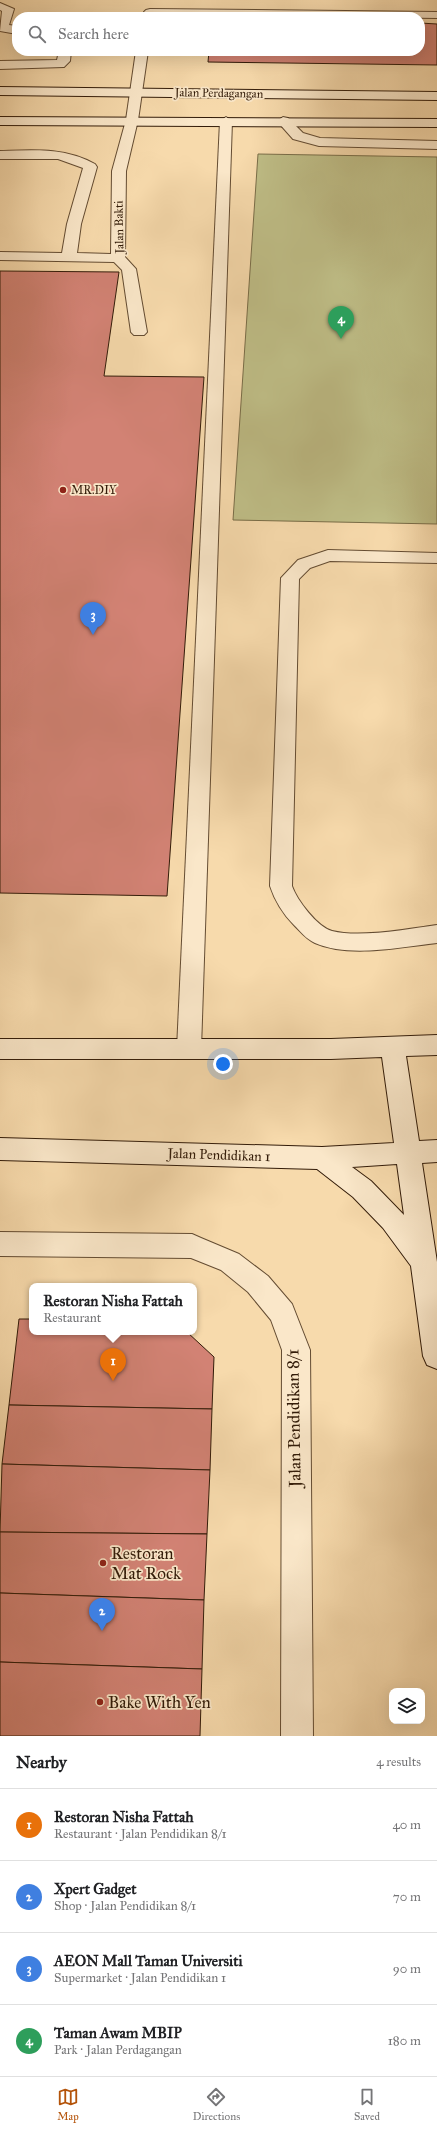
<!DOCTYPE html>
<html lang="en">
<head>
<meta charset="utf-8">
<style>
  :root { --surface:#fff; --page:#f6f6f6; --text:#202124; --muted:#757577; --line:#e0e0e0; --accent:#b45309 }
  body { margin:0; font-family:"IM FELL Great Primer",serif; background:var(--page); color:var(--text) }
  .controls { position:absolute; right:12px; bottom:12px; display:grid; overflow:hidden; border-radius:8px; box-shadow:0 4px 16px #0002 }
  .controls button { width:36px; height:36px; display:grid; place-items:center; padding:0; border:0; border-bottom:1px solid var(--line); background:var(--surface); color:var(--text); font:20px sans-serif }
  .you { position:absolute; left:223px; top:1064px; width:14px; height:14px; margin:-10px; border:3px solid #fff; border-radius:50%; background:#1a73e8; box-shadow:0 0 0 6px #1a73e833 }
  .badge { display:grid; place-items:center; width:26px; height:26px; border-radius:50%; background:var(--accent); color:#fff; font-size:13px; font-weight:700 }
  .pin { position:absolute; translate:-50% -33px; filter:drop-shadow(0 1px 2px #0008) }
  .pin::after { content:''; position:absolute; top:21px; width:14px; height:12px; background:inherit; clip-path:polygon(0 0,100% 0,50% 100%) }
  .popup { position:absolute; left:29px; top:1283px; width:168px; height:52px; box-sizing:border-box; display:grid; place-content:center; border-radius:8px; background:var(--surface); filter:drop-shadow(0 1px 3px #0005); font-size:13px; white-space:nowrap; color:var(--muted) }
  .popup b { font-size:15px; color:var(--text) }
  .popup::after { content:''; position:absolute; left:50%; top:100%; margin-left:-8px; border:8px solid transparent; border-top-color:var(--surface) }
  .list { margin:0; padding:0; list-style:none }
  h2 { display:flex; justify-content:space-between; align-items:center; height:52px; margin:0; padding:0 16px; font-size:17px }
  h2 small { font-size:13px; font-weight:400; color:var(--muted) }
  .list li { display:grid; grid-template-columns:26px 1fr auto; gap:12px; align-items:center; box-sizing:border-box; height:72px; padding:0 16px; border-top:1px solid var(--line) }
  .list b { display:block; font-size:15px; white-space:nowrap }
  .list p { margin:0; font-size:13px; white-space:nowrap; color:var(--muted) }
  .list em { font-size:13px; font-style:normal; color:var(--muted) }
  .icon { flex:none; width:22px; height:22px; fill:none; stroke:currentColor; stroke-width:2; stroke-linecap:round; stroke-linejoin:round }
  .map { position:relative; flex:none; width:437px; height:1736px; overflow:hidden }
  .search { position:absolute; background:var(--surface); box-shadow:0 4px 16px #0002; left:12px; right:12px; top:12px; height:44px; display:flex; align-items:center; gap:10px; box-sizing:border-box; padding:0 14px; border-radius:16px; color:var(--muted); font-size:15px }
  .sheet { height:340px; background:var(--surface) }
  nav { display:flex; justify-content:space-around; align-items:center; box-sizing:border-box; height:56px; border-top:1px solid var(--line); background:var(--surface); font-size:11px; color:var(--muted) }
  nav a { display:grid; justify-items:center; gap:2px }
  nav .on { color:var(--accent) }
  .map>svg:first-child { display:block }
</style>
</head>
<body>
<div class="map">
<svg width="437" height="1736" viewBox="0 0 437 1736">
  <rect width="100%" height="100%" fill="#f7daac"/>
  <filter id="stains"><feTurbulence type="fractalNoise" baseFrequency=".005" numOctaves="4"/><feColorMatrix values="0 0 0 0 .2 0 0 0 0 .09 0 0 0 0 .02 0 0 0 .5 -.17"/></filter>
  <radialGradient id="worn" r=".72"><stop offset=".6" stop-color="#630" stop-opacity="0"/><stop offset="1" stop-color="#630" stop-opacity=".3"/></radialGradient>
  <path fill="#bfbe87" stroke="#796d48" d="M258 154 437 157V524L233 520Z"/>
  <g fill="#d28274" stroke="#331c09">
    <path d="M420 23 437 24V65L208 62 209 51H420Z"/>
    <path d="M0 271 119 272 104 376 204 377 167 896 0 893Z"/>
    <path d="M19 1319H32V1332H187L214 1357 212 1409 9 1405Z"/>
    <path d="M9 1405 212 1409 210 1470 2 1464Z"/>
    <path d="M2 1464 210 1470 207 1534 0 1532Z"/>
    <path d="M0 1532 207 1534 204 1600 0 1593Z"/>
    <path d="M0 1593 204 1600 202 1669 0 1662Z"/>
    <path d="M0 1662 202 1669 200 1736H0Z"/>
  </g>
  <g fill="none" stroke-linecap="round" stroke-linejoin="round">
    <defs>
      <g id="lane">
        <path d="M0 3 14 9 9 25 17 26V34L0 31 2 11 0 10Z"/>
        <path d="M59 51H71L70 61 64 67 0 69V61L57 60Z"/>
        <path d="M132 116 138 120 126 171 125 257 136 269 147 332 144 335H134L131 332 122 270 114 262 0 260V252L62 253 67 224 83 168 58 159H0V151C33 150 65 147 95 164L97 167 81 224 77 253 111 254 112 171 126 120Z"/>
        <path d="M226 117 232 121 201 1049 198 1056 189 1059 180 1056 177 1049 220 121Z"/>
        <path d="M283 117 288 118 303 133 320 138 437 141V149L319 146 293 139 277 121Z"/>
      </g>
      <g id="street">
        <path d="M150 9 437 12V18L146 14 144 12 146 10Z"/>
        <path d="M136 51H148L138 120 132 124 126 120Z"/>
        <path d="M328 550 437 553V563L330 561 310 568 299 579 292 886C297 900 317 927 332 931 360 938 408 929 437 925V943C401 947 349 958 315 943 306 939 300 931 294 925 283 914 275 901 270 886L281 578 298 560Z"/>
        <path d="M0 1232 192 1234 201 1238 239 1254 268 1276 292 1304 310 1350 313 1736H281L282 1350 271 1320 248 1292 221 1270 191 1258 0 1256Z"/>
      </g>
      <g id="secondary">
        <path d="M0 87 437 92V100L0 95Z"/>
        <path d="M0 117 437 119V127L0 125Z"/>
        <path d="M437 1035V1055L406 1056 419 1141 437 1140V1162L422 1163 437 1262V1369L427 1365 423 1356 411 1266 383 1228 353 1197 317 1169 0 1160V1138L322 1147 394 1143 382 1057 331 1059H0V1039H331ZM397 1164 404 1215 371 1181 352 1167Z"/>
      </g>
    </defs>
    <use href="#lane" stroke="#644c32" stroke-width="2"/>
    <use href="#street" stroke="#644c32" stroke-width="2"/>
    <use href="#secondary" stroke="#331c09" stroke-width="2"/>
    <use href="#lane" fill="#fae7c9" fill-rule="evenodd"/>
    <use href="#street" fill="#fae7c9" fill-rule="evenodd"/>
    <use href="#secondary" fill="#fae7c9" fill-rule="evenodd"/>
  </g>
  <g fill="#8f2418" stroke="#fae7c9" stroke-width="1.5">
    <circle cx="63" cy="490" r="4"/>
    <circle cx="103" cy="1563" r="4"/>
    <circle cx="100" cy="1702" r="4"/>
  </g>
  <g text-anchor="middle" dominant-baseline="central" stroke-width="3.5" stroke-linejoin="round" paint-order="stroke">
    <g font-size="12" fill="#331c09" stroke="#fae7c9">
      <text transform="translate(219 93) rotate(1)">Jalan Perdagangan</text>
      <text transform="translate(119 227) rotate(-91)">Jalan Bakti</text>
    </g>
    <g font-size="12" fill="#331c09" stroke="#fae7c9" text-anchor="start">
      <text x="71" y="490">MR.DIY</text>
    </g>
    <g font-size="14" fill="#331c09" stroke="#fae7c9">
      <text transform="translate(219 1155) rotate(2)">Jalan Pendidikan 1</text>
    </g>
    <g font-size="17" fill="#331c09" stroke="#fae7c9">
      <text transform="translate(294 1418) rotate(-91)">Jalan Pendidikan 8/1</text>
    </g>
    <g font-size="17" fill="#331c09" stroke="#fae7c9" text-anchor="start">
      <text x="111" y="1553">Restoran<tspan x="111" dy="20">Mat Rock</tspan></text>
      <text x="108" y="1702">Bake With Yen</text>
    </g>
  </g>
  <rect width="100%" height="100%" filter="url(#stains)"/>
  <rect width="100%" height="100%" fill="url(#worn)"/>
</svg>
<div class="controls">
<button><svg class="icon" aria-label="layers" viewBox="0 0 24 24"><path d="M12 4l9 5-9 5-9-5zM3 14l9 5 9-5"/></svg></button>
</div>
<div class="you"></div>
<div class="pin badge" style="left:113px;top:1381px;background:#e8710a">1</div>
<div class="popup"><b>Restoran Nisha Fattah</b>Restaurant</div>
<div class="pin badge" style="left:102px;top:1631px;background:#3f7fe0">2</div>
<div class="pin badge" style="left:93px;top:635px;background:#3f7fe0">3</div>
<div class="pin badge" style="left:341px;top:339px;background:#2e9e5b">4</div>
<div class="search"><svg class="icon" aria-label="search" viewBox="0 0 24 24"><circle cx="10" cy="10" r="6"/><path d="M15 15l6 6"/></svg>Search here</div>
</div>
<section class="sheet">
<h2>Nearby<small>4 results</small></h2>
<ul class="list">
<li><span class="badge" style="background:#e8710a">1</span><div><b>Restoran Nisha Fattah</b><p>Restaurant · Jalan Pendidikan 8/1</p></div><em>40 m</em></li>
<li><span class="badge" style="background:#3f7fe0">2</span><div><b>Xpert Gadget</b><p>Shop · Jalan Pendidikan 8/1</p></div><em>70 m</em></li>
<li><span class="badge" style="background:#3f7fe0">3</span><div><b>AEON Mall Taman Universiti</b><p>Supermarket · Jalan Pendidikan 1</p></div><em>90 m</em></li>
<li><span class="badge" style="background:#2e9e5b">4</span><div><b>Taman Awam MBIP</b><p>Park · Jalan Perdagangan</p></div><em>180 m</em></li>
</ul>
</section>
<nav>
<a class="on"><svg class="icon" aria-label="map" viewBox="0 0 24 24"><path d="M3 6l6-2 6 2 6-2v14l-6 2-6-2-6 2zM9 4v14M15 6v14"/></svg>Map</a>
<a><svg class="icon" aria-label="directions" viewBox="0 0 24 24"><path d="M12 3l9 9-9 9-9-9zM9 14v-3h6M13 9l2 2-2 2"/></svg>Directions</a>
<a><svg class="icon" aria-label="saved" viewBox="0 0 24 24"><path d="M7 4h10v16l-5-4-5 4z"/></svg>Saved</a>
</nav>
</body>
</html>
